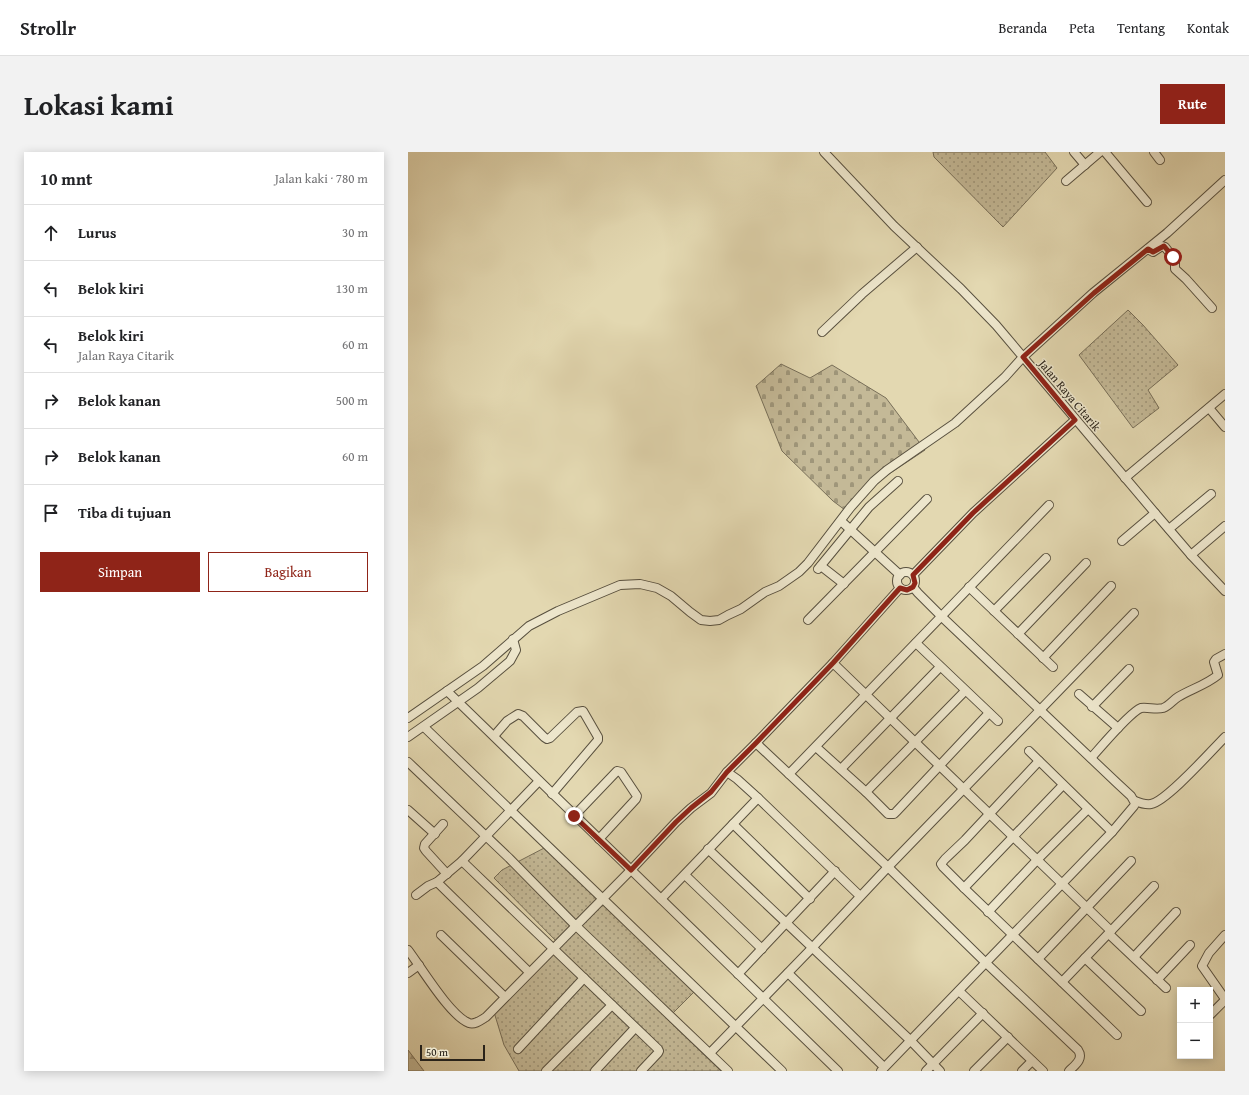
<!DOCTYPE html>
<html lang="id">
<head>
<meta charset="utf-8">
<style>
  :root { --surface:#fff; --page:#f2f2f2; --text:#202124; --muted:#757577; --line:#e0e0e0; --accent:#8f2418 }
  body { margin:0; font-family:"Gentium Book Plus",serif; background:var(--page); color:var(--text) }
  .controls { position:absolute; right:12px; bottom:12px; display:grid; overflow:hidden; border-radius:0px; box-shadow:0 2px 10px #0003 }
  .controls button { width:36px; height:36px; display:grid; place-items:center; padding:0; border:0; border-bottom:1px solid var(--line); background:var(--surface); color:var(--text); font:20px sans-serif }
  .scale { position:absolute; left:12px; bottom:10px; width:65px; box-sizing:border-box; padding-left:4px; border:2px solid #2a2319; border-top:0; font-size:11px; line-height:14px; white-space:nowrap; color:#2a2319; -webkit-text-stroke:3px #ede6cc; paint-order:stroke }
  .stop { position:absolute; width:12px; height:12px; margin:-9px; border:3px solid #8f2418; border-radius:50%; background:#fff }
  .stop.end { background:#8f2418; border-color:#fff; box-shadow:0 1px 4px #0008 }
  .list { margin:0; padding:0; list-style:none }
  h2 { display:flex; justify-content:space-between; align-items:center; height:52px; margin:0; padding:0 16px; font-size:17px }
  h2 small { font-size:13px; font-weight:400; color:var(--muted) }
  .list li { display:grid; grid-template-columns:26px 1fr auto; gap:12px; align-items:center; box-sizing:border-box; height:56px; padding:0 16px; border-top:1px solid var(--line) }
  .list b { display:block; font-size:15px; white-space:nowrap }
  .list p { margin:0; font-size:13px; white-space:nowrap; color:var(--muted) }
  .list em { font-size:13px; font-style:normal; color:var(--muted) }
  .actions { display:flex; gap:8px; padding:12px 16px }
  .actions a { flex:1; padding:9px 0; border:1px solid var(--accent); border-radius:0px; text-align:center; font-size:14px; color:var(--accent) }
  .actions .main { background:var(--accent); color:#fff }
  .icon { flex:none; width:22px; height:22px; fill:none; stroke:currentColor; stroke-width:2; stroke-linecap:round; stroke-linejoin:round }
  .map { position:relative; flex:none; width:817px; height:919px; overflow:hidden; border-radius:0px }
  header { display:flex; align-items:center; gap:24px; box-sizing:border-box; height:56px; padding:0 20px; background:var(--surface); border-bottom:1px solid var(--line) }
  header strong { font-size:19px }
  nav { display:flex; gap:22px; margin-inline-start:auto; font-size:14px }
  .intro { display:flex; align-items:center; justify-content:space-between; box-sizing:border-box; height:96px; padding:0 24px }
  h1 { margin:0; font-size:28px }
  .button { padding:10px 18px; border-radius:0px; background:var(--accent); color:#fff; font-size:14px; font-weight:700 }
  main { display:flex; gap:24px; padding:0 24px }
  aside { flex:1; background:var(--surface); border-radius:0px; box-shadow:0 2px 10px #0003 }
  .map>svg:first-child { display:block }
</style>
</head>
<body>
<header>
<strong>Strollr</strong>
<nav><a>Beranda</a><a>Peta</a><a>Tentang</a><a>Kontak</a></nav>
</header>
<div class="intro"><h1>Lokasi kami</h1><a class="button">Rute</a></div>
<main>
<aside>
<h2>10 mnt<small>Jalan kaki · 780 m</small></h2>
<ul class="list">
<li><svg class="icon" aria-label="ahead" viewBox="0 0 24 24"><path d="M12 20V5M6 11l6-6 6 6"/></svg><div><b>Lurus</b></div><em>30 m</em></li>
<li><svg class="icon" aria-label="left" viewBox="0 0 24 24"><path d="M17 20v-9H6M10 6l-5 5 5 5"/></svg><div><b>Belok kiri</b></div><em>130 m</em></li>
<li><svg class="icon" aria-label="left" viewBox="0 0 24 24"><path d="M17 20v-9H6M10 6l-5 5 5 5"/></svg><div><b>Belok kiri</b><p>Jalan Raya Citarik</p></div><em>60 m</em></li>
<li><svg class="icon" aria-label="right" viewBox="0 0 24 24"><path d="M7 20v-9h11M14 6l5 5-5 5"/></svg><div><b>Belok kanan</b></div><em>500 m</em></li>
<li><svg class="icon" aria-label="right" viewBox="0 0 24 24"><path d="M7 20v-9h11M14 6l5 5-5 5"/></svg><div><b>Belok kanan</b></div><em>60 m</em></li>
<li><svg class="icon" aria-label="arrive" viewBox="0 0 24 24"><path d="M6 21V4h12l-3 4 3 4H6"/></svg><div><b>Tiba di tujuan</b></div></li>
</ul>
<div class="actions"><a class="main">Simpan</a><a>Bagikan</a></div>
</aside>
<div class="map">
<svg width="817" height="919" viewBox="0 0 817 919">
  <defs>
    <pattern id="grass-dots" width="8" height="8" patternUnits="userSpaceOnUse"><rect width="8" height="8" fill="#c4b997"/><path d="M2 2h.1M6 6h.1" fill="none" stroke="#9f967a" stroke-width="1.8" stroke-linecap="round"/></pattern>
    <pattern id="forest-firs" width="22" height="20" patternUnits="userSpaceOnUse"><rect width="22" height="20" fill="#c4b997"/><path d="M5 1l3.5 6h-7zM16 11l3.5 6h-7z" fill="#9f967a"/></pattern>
    <pattern id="cemetery-stones" width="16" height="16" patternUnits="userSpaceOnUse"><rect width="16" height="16" fill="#c4b997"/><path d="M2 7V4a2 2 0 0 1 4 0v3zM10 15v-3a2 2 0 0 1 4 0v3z" fill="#9f967a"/></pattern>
  </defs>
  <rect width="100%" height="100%" fill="#e3d8b1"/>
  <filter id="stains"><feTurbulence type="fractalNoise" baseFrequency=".005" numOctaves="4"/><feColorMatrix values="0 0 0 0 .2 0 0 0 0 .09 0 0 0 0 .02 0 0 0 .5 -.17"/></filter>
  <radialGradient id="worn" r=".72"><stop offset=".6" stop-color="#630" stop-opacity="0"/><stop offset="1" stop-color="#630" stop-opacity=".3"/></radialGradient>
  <g fill="url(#grass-dots)" stroke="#776e58">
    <path d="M525 0H637L649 16 595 75 526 5Z"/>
    <path d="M720 158 735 173 770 213 740 238 751 256 725 276 671 203Z"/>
    <path d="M140 694 288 838 259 867 313 919H111L96 893 86 860 152 793 86 726 94 718Z"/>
  </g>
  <path fill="url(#forest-firs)" stroke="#776e58" d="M0 898 16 919H0Z"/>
  <path fill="url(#cemetery-stones)" stroke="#776e58" d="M373 212 402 226 424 213 478 246 517 298 466 332 437 358 425 349 374 299 348 234Z"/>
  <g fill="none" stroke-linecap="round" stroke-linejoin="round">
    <defs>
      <g id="minor">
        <path d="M416 0 486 74 553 137 588 173 747 361 783 403 817 439"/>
        <path d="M666 0 677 13"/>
        <path d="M697 0 739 50"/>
        <path d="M746 0 752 8"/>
        <path d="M658 29 692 0"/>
        <path d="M740 97 745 100 754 94 757 95 767 108V117L778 127 804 156"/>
        <path d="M414 180 454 142 509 95"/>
        <path d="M801 256 817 275"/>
        <path d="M717 326 817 242"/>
        <path d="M433 369 492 423"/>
        <path d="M761 377 803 342"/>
        <path d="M714 389 747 361"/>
        <path d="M783 403 817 374"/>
        <path d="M413 414 436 432"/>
        <path d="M410 417 461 355 490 329"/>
        <circle cx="498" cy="429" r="9"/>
        <path d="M505 423 565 361 667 268"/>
        <path d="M561 435 645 515"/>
        <path d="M586 459 638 406"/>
        <path d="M400 468 519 347"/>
        <path d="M610 482 678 411"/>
        <path d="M508 491 590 569"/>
        <path d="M635 506 703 434"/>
        <path d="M425 511 703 779"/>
        <path d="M39 539 430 919"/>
        <path d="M557 539 458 640 480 662H486L488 660 581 561"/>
        <path d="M671 542 710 576"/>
        <path d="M684 555 721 517"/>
        <path d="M0 566 75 514 121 474 150 459 212 433 232 432 249 436 263 444 282 460 293 468 302 469 311 468 320 463 333 457 357 440 371 434 391 420 400 411 442 356 466 329 479 318 547 271 597 225 615 205 685 141 759 81 817 28"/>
        <path d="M16 575 374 919"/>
        <path d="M86 584 99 569 110 562 115 564 136 585 139 587 142 586 169 560 175 559 190 585V588L144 642"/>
        <path d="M0 585 70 536 102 509 108 498 105 487"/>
        <path d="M348 591 480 715 578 811 670 898C676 907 667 913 661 919"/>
        <path d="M408 595 458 640"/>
        <path d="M621 599 704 680"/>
        <path d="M683 606C692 596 722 560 733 556 740 555 748 558 755 556 761 554 765 548 770 545 783 537 798 533 810 523L806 510 808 507 817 502"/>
        <path d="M631 609 557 688 537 707 533 712 535 715 556 736 709 883"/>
        <path d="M0 610 101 706 165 771 320 919"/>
        <path d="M433 617 532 515"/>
        <path d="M319 620 329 627 350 646 452 744"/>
        <path d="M381 622 641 353"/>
        <path d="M727 649C732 651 737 653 743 652 759 649 803 599 817 585"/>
        <path d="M0 658 27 682"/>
        <path d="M166 664 209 619 213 620 229 644 228 647 191 687"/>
        <path d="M35 672 17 692 16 696 18 699 39 722"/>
        <path d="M325 672 402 747"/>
        <path d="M300 697 502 888 532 919"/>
        <path d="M54 709 250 897 251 899 250 901 233 919"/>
        <path d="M277 723 354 797"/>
        <path d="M29 730 121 820"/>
        <path d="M556 736 655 633"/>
        <path d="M8 743 20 734 29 730 54 709 131 629"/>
        <path d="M253 747 350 646"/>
        <path d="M580 760 629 708 680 657"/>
        <path d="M701 782 758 836"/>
        <path d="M33 783 97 845"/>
        <path d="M817 783 801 801 794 814 817 847"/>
        <path d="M0 798C13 815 42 864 61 871 67 873 73 868 78 865L223 718 268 670 283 656 303 641 319 620 348 591 425 511 492 436"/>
        <path d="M726 805 768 760"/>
        <path d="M677 806 733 859"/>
        <path d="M630 807 723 709"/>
        <path d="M0 821 11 813"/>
        <path d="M380 821 476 915"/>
        <path d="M330 822 427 719"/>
        <path d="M749 828 782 793"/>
        <path d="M654 830 746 734"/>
        <path d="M551 839 635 919"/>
        <path d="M802 863 817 848"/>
        <path d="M110 897 176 826"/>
        <path d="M302 901 404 796 480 715 726 461"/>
        <path d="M138 919 204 853"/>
        <path d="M187 919 227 876"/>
        <path d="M473 919 704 680 726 654 727 651 723 644 709 631 533 464 510 441 505 435"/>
        <path d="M518 919 575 861"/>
        <path d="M566 919 600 885"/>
        <path d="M614 919 624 909"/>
      </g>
    </defs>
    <use href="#minor" stroke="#58503f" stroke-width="10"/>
    <use href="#minor" stroke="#ede6cc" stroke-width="8"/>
  </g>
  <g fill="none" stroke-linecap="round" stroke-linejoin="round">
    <path stroke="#8f2418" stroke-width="5" d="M166 664 223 718 268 670 283 656 303 640 319 620 348 591 425 511 492 436 499 438 505 435 507 431 505 423 565 361 667 268 615 205 686 141 740 97 745 100 756 94 765 105"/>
  </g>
  <g text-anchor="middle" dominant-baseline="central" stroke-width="3" stroke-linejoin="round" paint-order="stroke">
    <g font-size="12" fill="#2a2319" stroke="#ede6cc">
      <text transform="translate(662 243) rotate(50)">Jalan Raya Citarik</text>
    </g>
  </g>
  <rect width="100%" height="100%" filter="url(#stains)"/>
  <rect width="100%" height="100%" fill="url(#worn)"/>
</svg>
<div class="controls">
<button>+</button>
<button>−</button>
</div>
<div class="scale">50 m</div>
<div class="stop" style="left:765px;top:105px"></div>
<div class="stop end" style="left:166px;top:664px"></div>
</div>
</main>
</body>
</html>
